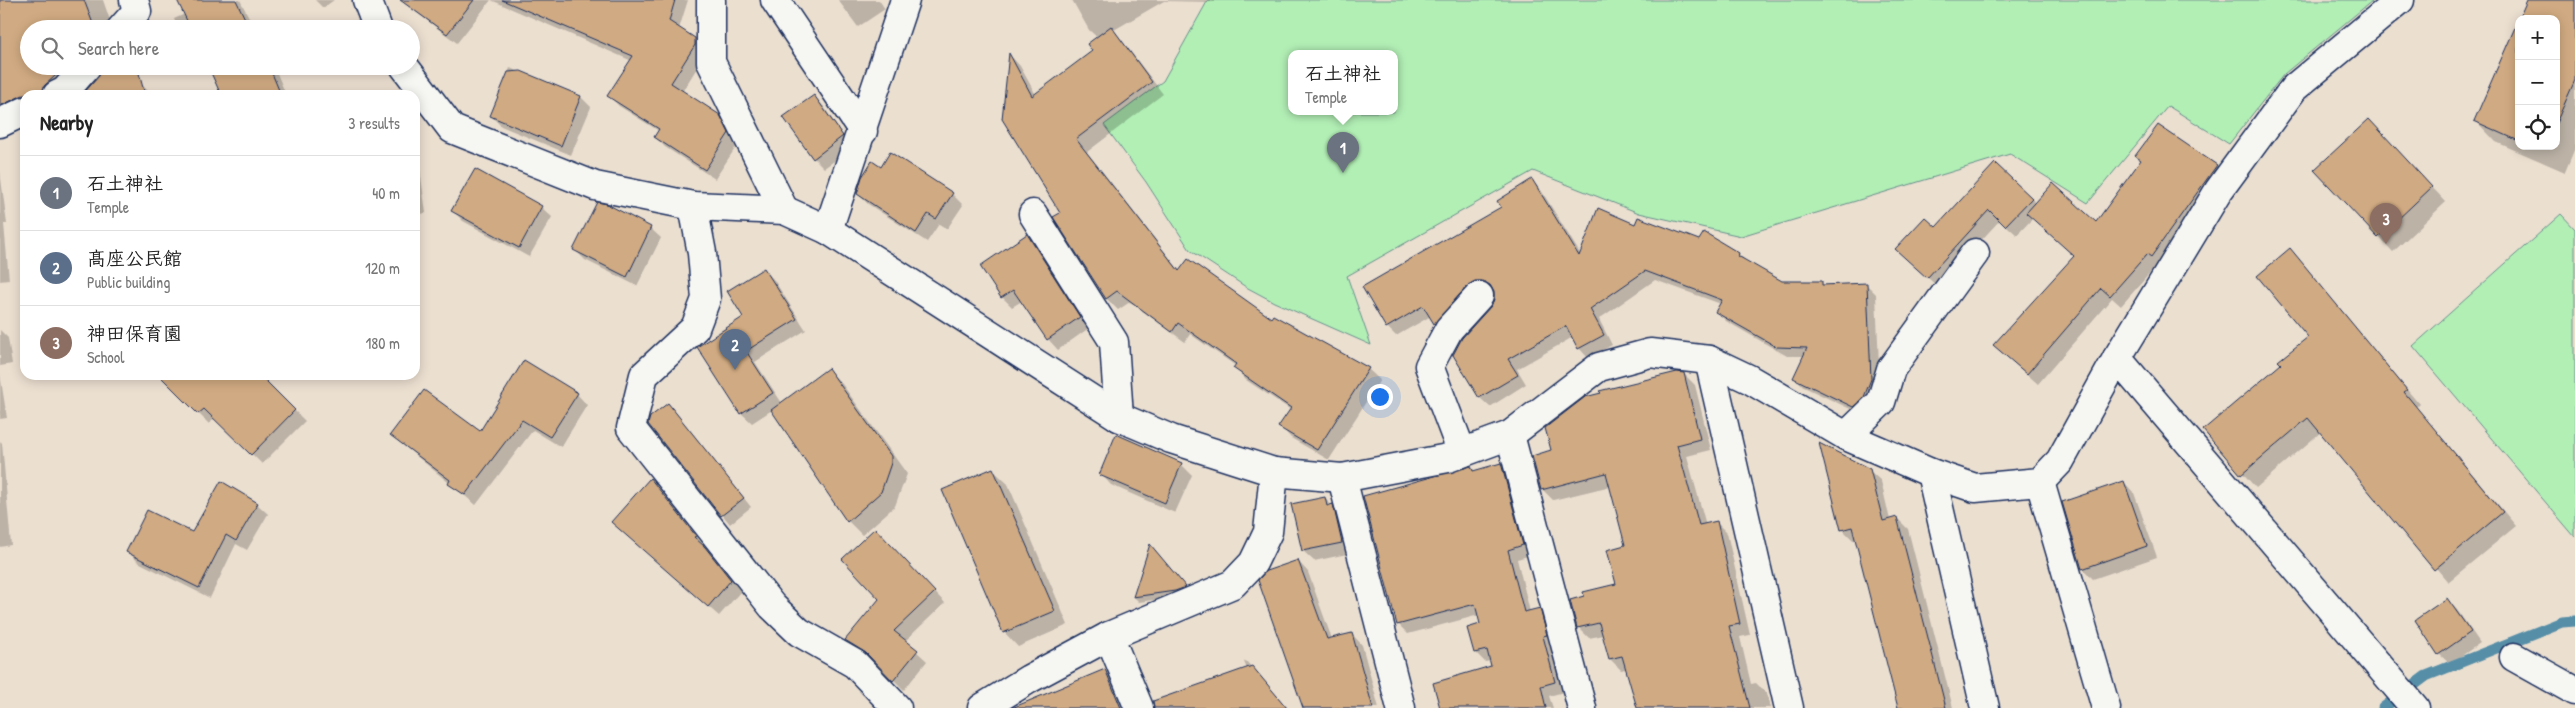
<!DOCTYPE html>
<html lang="en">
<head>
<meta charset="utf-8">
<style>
  :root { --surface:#fff; --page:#f6f6f6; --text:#222; --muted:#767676; --line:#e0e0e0; --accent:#111827 }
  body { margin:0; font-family:"Patrick Hand","Klee One",sans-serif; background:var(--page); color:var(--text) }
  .controls { position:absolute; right:15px; top:15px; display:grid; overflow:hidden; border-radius:10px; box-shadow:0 2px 12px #0003 }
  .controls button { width:45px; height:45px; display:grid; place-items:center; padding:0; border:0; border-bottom:1px solid var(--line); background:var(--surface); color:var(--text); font:25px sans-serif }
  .you { position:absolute; left:1379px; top:396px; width:18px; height:18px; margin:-12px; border:4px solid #fff; border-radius:50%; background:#1a73e8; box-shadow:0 0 0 8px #1a73e833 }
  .badge { display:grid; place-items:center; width:32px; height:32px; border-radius:50%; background:var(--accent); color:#fff; font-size:16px; font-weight:700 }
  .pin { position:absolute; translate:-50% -41px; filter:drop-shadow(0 1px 2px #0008) }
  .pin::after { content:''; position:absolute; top:26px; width:18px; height:15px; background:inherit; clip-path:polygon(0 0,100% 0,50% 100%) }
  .popup { position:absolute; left:1288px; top:50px; width:110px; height:65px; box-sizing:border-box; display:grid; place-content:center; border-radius:10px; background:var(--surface); filter:drop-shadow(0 1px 4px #0005); font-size:16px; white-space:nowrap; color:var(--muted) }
  .popup b { font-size:19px; color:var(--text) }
  .popup::after { content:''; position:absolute; left:50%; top:100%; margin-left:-10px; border:10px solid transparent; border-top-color:var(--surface) }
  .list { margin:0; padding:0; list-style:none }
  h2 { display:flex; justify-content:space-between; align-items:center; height:65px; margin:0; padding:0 20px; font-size:21px }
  h2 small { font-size:16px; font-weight:400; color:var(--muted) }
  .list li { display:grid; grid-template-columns:32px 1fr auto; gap:15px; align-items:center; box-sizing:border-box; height:75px; padding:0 20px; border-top:1px solid var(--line) }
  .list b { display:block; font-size:19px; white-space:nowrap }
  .list p { margin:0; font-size:16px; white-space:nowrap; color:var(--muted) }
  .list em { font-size:16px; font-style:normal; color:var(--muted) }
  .icon { flex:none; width:28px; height:28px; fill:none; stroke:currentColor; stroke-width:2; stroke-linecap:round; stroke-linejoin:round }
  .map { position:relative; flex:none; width:2575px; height:708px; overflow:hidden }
  .search { position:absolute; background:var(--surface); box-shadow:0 2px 12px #0003; left:20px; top:20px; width:400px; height:55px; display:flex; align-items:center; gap:12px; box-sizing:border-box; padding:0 18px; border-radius:28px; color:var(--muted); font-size:19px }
  .panel { position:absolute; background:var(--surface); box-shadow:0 2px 12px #0003; left:20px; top:90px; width:400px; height:290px; border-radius:15px }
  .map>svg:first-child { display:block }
</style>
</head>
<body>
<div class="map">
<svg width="2575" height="708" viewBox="0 0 2575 708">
  <rect width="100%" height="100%" fill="#ebdfd0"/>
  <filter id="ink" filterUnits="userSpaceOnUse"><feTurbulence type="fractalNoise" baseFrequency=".02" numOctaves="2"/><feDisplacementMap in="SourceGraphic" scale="10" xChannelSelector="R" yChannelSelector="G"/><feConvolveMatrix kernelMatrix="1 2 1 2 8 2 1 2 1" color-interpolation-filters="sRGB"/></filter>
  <g filter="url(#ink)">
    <g fill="#b2efb5" stroke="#668f8a" fill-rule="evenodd">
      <path d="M1208 0H2373L2284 74 2229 144 2168 106 2088 203 2010 154 1741 236 1639 213 1533 171 1347 276 1371 345 1274 302 1246 287 1190 250 1146 182 1104 125 1163 81ZM1292 54H1394V112H1292Z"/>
      <path d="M2561 214 2575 229V537L2413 346Z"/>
    </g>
    <g fill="#0003">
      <path d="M0 0H103L113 29H29V66L63 67 67 79 0 107Z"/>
      <path d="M178 0H240L255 29H178L174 19 185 14Z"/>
      <path d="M315 0H334L323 8Z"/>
      <path d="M400 0H688L679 29 705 50V55L682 92 719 116 729 126 738 144 715 179 665 147 655 137 659 131 619 106 609 96 632 61 491 0 457 43Z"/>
      <path d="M838 0H879L885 9 858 27Z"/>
      <path d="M1072 0H1215V2L1164 1 1114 30 1163 94 1087 152 1180 271 1368 369 1380 380 1329 460 1291 438 1280 426 1291 410 1246 380 1235 368 1236 366 1190 334 1185 342 1130 302 1118 310 1107 299 1061 213 1010 55 1020 66 1036 95 1094 51 1098 38 1089 30Z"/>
      <path d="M2528 0H2575V148L2565 172 2496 142 2475 120 2519 21V146H2556V19Z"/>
      <path d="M201 66H274L286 95H222L210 67 204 70Z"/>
      <path d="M510 68 581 97 591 107 571 155 501 126 491 116Z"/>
      <path d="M142 85 152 95H106Z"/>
      <path d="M814 96 824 107 852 149 824 168 814 158Z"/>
      <path d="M2158 126 2217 166 2227 177 2162 266 2158 264 2121 306 2112 298 2038 384 2005 355 2075 257 2033 218 2017 235 2000 220 1938 287 1907 259 1995 164 2036 203 2096 224 2142 161 2137 156Z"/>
      <path d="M2383 135 2446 202 2393 252 2316 170Z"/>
      <path d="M891 154 952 194 963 205 947 229 939 224 927 242 868 204 858 194 881 168Z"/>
      <path d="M415 163 420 169 426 213 415 215Z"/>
      <path d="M0 171 7 224H4L9 280 0 281Z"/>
      <path d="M1532 181 1541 190 1581 255 1636 225 1739 254 1749 264 1782 282 1821 283 1824 286 1867 285 1876 294 1880 389 1863 415 1804 387 1795 377 1805 356H1787L1726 321 1717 312 1721 304 1655 280 1599 319 1612 345 1588 358 1579 348 1573 337 1517 369 1526 384 1490 407 1480 398 1454 355 1463 339 1495 300V291L1484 290 1444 332 1431 316 1396 336 1387 327Z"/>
      <path d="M541 207 552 217 529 257 463 221 453 211Z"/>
      <path d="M650 228 661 238 637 286 585 260 575 250Z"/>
      <path d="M1027 236 1037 246 1089 328 1058 350 1048 339 1022 301 1012 307 1002 297Z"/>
      <path d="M2290 250 2419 404 2416 407 2516 526 2448 582 2321 432 2256 488 2205 431 2282 364 2309 337Z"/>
      <path d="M764 269 774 280 806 330 755 362 782 403 828 369 842 384 907 474 895 506 862 535 848 521 772 410 752 423 741 413 745 318Z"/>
      <path d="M0 330 8 338 12 364 0 366Z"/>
      <path d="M0 374 7 418 0 419Z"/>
      <path d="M1684 374 1695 385 1711 450 1687 456 1706 525 1716 522 1727 533 1750 635 1740 637 1751 684 1756 683 1767 694 1770 708H1637L1626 669 1621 670 1610 659 1604 635 1589 638 1578 627 1618 585 1627 546 1611 486 1553 500 1542 489 1553 451Z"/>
      <path d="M186 375H259L305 421 262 464 215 418 209 424 173 388Z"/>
      <path d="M577 394 587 405 561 447 533 430 476 505 391 435 480 433Z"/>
      <path d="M676 413 751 507 730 524 649 424Z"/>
      <path d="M0 441 2 443 11 545 0 547Z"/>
      <path d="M1181 464 1192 475 1175 513 1111 485 1101 474Z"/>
      <path d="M1501 465 1511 474 1532 555 1517 559 1530 612 1539 610 1549 619 1564 692 1549 696 1553 708H1441L1493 667 1491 661 1485 662 1475 652 1481 625 1479 615 1408 634 1398 624 1471 467 1475 471Z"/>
      <path d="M993 470 1008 484 1068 625 1018 647 1004 632Z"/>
      <path d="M1869 470 1881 481 1890 520 1897 518 1908 529 1953 708H1899L1857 539 1853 540 1842 529Z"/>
      <path d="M651 480 741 591 719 616 623 532Z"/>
      <path d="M2124 482 2134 493 2157 557 2093 579 2083 569 2064 503Z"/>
      <path d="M1324 498 1343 516 1352 553 1314 561 1303 551Z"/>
      <path d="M257 504 268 514 247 550 236 544 210 598 138 562 128 551 192 534Z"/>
      <path d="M885 540 945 603 905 641 927 661 904 690 877 663 857 651 847 640 880 599Z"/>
      <path d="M1150 547 1155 551 1189 592 1181 596 1139 602 1134 597Z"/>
      <path d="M1298 561 1308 572 1332 639 1352 634 1362 645 1379 708H1305Z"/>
      <path d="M2447 600 2457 610 2480 643 2450 664 2439 654Z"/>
      <path d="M1246 661 1287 708H1202L1247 669 1244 662Z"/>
      <path d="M1104 670 1115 681 1126 708H1017Z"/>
    </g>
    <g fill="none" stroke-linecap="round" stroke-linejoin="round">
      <path stroke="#568ea7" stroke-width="11" d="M2383 708 2426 676 2562 622 2575 621"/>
    </g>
    <g fill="#d0aa82" stroke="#1b2f5e">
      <path d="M0 0H84L95 29H29V66H66L44 86 42 95H23L0 106Z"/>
      <path d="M177 0H236L250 29H191Z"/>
      <path d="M400 0H474L447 34Z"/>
      <path d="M502 0H675L669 21 695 38V45L671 83 720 115 729 133 705 170 654 137 659 129 607 96 633 56Z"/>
      <path d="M2527 0H2575V80L2556 123V19H2519V141L2474 121Z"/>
      <path d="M1111 26 1152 82 1076 139 1179 271 1188 259 1271 318 1273 315 1369 368 1317 450 1278 427 1291 408 1233 368 1236 364 1178 323 1172 332 1117 291 1106 299 1053 217 1060 213 1002 119 1009 53 1032 96 1092 51 1087 44Z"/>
      <path d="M102 66H137L145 95H82L99 76Z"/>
      <path d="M208 66H269L281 95H221Z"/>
      <path d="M521 71 581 96 561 146 490 116 508 72Z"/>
      <path d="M814 95 843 136 813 159 783 117Z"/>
      <path d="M2369 119 2432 187 2378 238 2314 170Z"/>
      <path d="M2158 125 2217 165 2151 257 2147 254 2110 296 2101 288 2027 374 1993 345 2074 256 2026 213 2053 183 2096 222 2141 160 2135 156Z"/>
      <path d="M890 152 953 193 936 219 928 214 916 233 857 194 862 177 872 161 881 167Z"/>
      <path d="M1995 163 2032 198 2005 226 1989 210 1927 278 1895 249 1925 217 1936 227Z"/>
      <path d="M475 169 542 206 519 248 451 211Z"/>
      <path d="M1532 179 1579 256 1598 208 1635 224 1638 217 1699 240 1704 232 1739 253 1738 256 1782 281H1822V285L1867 283 1871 379 1864 397 1853 407 1793 378 1807 348 1777 347 1715 312 1722 300 1645 271 1590 309 1604 335 1578 349 1566 326 1508 359 1518 375 1479 398 1453 355 1462 338 1491 306 1494 299V292L1490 285 1482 281H1475L1468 285 1434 324 1423 306 1386 328 1362 287 1501 207 1497 201Z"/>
      <path d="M597 202 607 204 651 227 627 277 573 250Z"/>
      <path d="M1027 234 1080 317 1047 340 1013 290 1001 298 980 266Z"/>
      <path d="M2290 248 2407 390 2404 392 2503 512 2434 570 2308 418 2241 475 2203 430 2281 364 2278 361 2308 337 2257 276Z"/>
      <path d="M764 268 797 319 746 351 773 393 740 414 697 347 743 317 727 291Z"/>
      <path d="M524 360 578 393 550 437 522 420 465 495 448 484 450 480 390 435 424 390 480 431Z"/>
      <path d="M828 368 891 456V463L881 492 847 522 771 410Z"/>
      <path d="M1677 372 1684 373 1700 439 1677 445 1699 525 1717 521 1740 624 1729 626 1750 708H1637L1622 656 1609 659 1599 623 1577 628 1570 600 1584 596 1583 592 1616 584 1607 550 1625 545 1606 473 1541 490 1532 456 1551 450 1545 428 1585 397 1601 393 1599 391Z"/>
      <path d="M159 375H260L295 410 251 455 204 409 198 414Z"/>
      <path d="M668 403 744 498 721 516 648 424 650 417Z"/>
      <path d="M1116 434 1182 463 1165 503 1099 475Z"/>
      <path d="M1819 443 1870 469 1883 521 1897 517 1946 708H1898L1852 527 1841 530Z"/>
      <path d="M1501 463 1523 545 1508 550 1524 612 1540 608 1547 635 1543 636 1555 682 1541 686 1546 708H1440L1433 683 1491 666 1487 650 1474 653 1467 628 1480 624 1475 604 1397 625 1363 496 1471 466 1473 471Z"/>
      <path d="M993 468 1055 611 1003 633 942 490Z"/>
      <path d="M650 478 696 536 694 537 705 547 731 580 708 607 611 522Z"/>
      <path d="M221 481 258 503 236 541 226 535 199 588 126 552 147 510 192 532Z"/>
      <path d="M2124 481 2147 546 2082 569 2062 502Z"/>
      <path d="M1325 497 1327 506 1333 504 1342 543 1302 551 1291 504Z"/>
      <path d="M875 528 935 592 894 631 918 650 893 681 866 653 845 640 879 599 842 559Z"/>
      <path d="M1150 544 1186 587 1175 591 1133 597Z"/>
      <path d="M1298 560 1327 639 1352 633 1373 708H1303L1258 580 1266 571Z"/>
      <path d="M2447 598 2471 632 2438 655 2415 620Z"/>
      <path d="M1252 666 1287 708H1154L1153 701Z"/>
      <path d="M1105 669 1121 708H1012Z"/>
    </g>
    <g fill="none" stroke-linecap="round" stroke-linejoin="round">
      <defs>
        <g id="minor">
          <path d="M367 0 378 29"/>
          <path d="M711 0V62L784 210"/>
          <path d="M775 0 863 131"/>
          <path d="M121 29 137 11 134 0"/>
          <path d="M404 66 452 129 595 186 693 206 784 210 828 230 1119 417 1171 439 1274 472 1342 478 1448 458 1510 435 1599 367 1650 353 1709 360 1749 379 1846 436 1931 473 1975 488 2040 482 2060 461 2117 358 2219 190 2294 88 2400 0"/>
          <path d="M57 95 65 91 87 66"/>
          <path d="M0 123 25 111"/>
          <path d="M693 206 702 253 706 299 695 328 644 375 631 428 772 606 799 632 855 664 897 708"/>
          <path d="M1033 214 1114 342 1119 417"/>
          <path d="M828 230 905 0"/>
          <path d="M2117 358 2415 708"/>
          <path d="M1709 360 1789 708"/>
          <path d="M1510 435 1582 708"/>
          <path d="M1846 436 1881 402 1891 369 1975 253"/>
          <path d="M1462 453 1429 366 1449 329 1479 296"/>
          <path d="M1931 473 1985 708"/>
          <path d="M1342 478 1401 708"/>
          <path d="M2040 482 2106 708"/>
          <path d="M1109 636 1139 708"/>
          <path d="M2514 657 2575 691"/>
          <path d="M982 708 1029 679 1109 636 1233 584 1253 563 1268 532 1274 472"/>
        </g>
      </defs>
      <use href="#minor" stroke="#1b2f5e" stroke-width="31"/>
      <use href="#minor" stroke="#f6f6f2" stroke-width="28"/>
    </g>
  </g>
</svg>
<div class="controls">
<button>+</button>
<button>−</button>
<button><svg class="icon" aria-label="locate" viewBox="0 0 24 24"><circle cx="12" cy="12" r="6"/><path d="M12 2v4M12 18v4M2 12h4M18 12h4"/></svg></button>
</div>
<div class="you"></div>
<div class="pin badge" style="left:1343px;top:173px;background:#6b7280">1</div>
<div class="popup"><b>石土神社</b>Temple</div>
<div class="pin badge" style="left:735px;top:370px;background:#5c6f8a">2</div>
<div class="pin badge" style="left:2386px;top:244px;background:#8d6e63">3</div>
<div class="search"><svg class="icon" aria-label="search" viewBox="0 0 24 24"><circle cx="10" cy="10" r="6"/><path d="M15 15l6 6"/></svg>Search here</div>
<section class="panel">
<h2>Nearby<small>3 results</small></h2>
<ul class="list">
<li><span class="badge" style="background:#6b7280">1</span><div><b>石土神社</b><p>Temple</p></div><em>40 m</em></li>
<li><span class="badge" style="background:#5c6f8a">2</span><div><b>髙座公民館</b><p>Public building</p></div><em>120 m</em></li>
<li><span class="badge" style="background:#8d6e63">3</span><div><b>神田保育園</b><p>School</p></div><em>180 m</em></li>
</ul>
</section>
</div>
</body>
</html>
